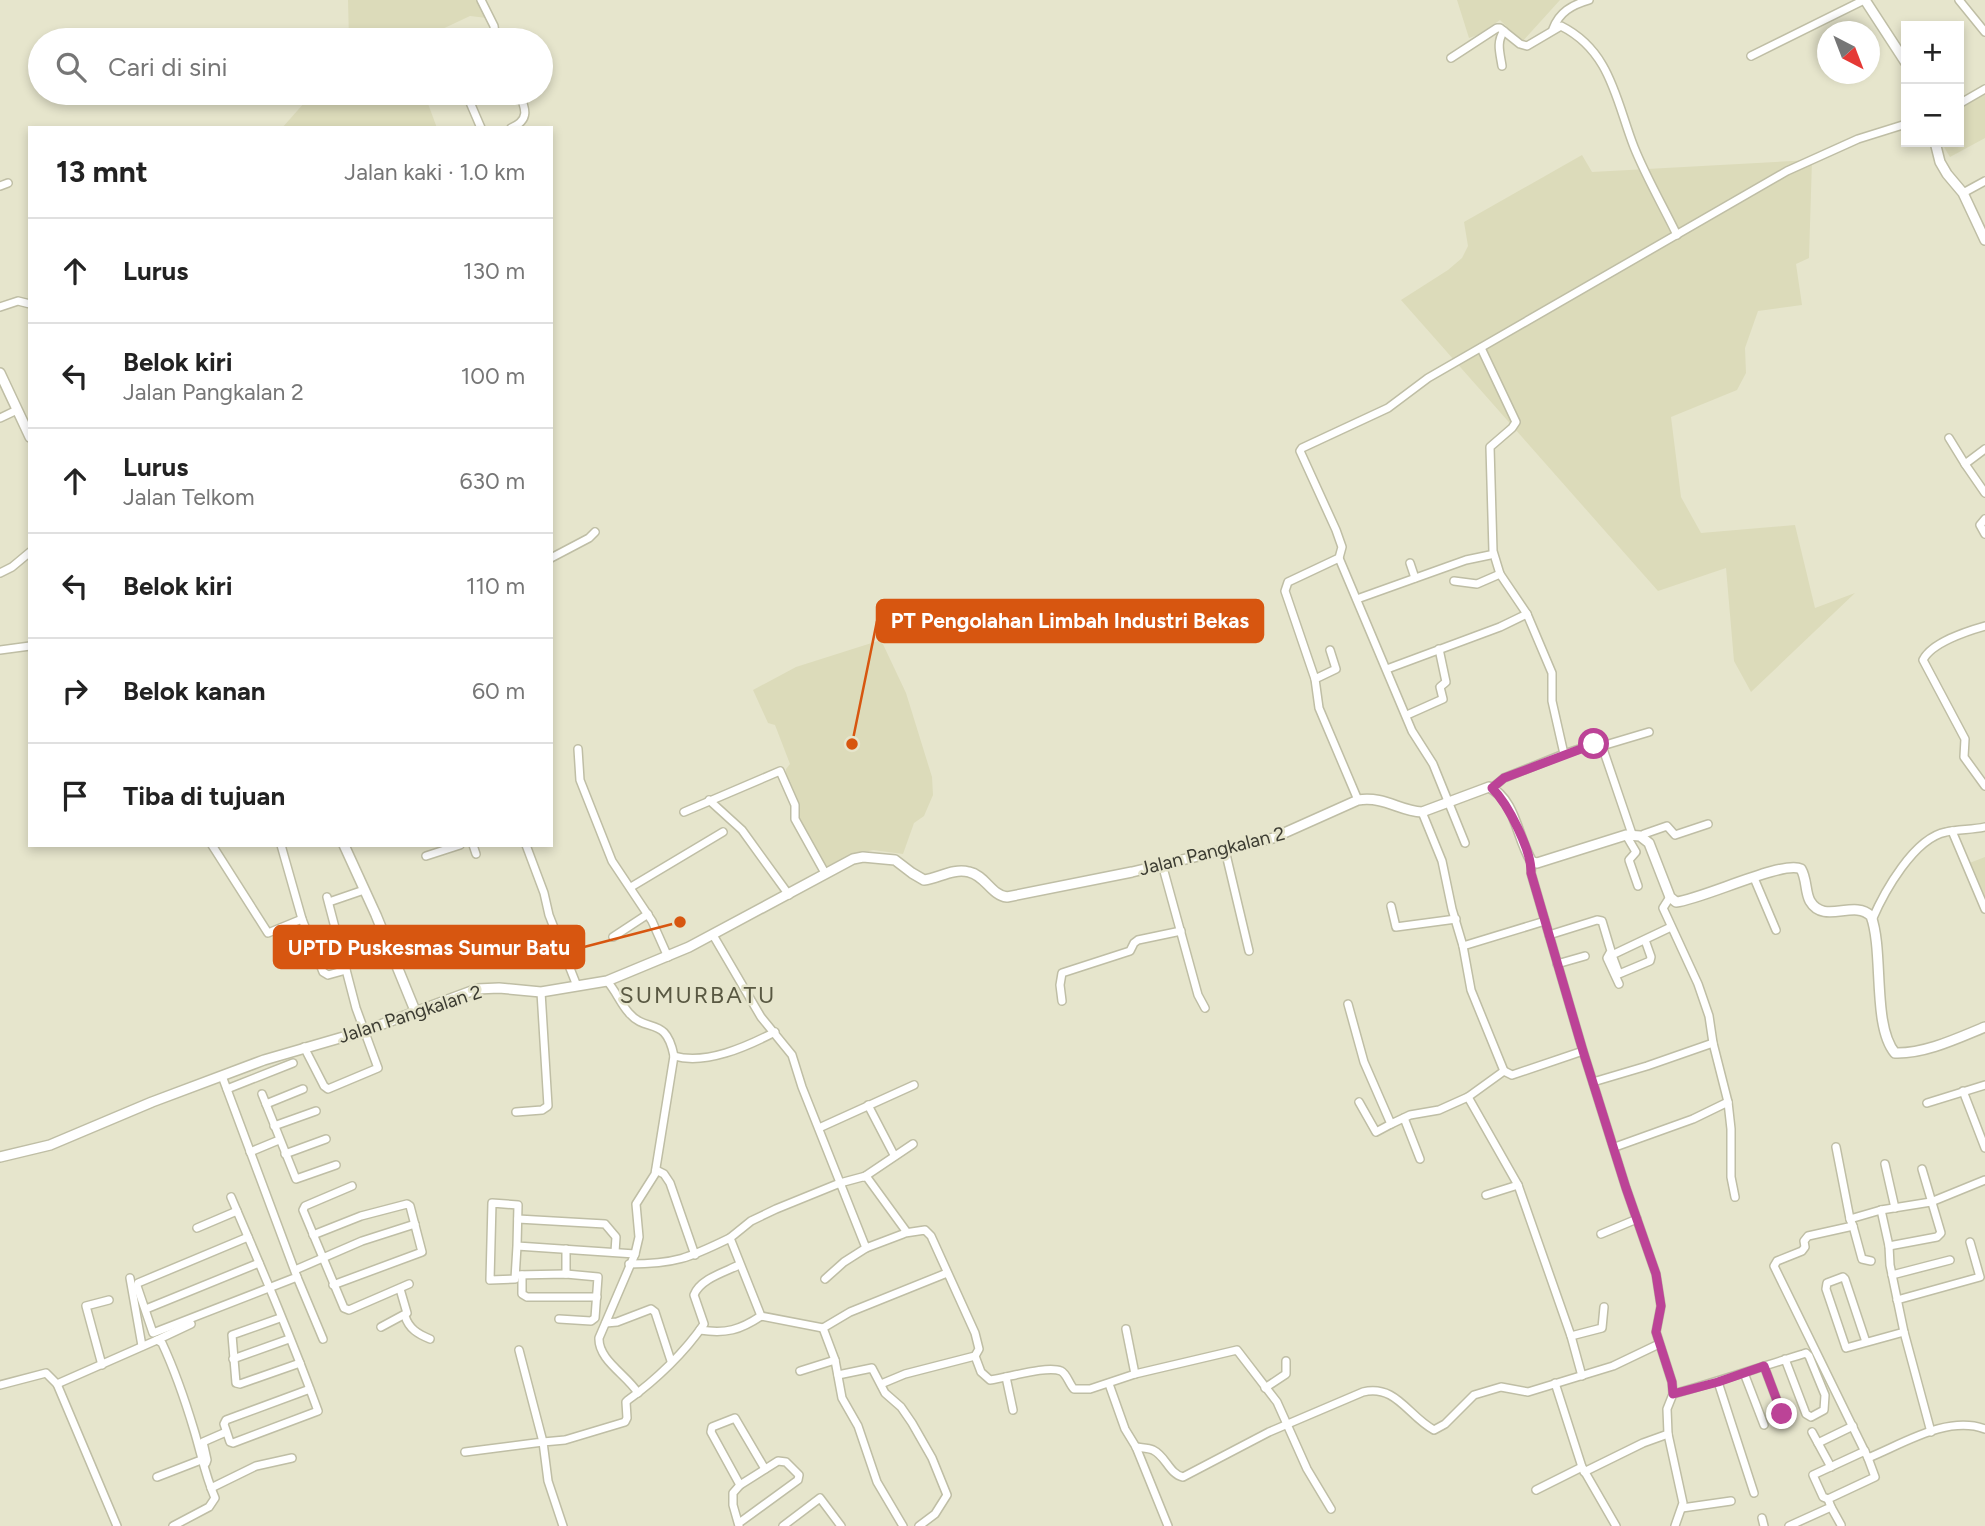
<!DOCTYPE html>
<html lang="id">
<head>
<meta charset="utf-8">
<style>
  :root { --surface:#fff; --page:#f2f2f2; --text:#222; --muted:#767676; --line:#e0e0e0 }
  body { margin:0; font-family:Figtree,sans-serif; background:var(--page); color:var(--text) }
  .controls { position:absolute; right:21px; top:21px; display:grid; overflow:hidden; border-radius:0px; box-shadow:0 4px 10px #0003 }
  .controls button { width:63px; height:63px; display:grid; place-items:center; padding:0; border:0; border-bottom:2px solid var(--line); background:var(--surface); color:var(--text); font:35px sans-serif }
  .compass { position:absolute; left:1817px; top:21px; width:63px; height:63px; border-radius:50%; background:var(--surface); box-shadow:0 4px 10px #0003; rotate:138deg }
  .stop { position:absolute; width:21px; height:21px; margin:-16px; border:5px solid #bc4397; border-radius:50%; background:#fff }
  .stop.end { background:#bc4397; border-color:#fff; box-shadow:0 2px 7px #0008 }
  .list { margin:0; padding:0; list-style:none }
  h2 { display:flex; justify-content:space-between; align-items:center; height:91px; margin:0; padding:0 28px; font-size:30px }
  h2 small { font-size:23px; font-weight:400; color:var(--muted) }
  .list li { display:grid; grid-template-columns:46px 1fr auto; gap:21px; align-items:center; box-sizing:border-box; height:105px; padding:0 28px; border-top:2px solid var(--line) }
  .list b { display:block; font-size:26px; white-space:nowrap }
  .list p { margin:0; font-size:23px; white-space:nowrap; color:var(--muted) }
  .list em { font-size:23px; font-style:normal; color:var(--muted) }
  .icon { flex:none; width:38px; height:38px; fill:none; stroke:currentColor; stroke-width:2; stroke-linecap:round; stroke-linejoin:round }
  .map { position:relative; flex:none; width:1985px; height:1526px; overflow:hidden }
  .search { position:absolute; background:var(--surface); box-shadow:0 4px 10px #0003; left:28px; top:28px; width:525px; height:77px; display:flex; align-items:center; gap:18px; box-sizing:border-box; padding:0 24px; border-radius:38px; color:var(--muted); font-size:26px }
  .panel { position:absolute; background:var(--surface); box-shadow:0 4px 10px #0003; left:28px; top:126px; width:525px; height:721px; border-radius:0px }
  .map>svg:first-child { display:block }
</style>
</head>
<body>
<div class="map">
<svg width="1985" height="1526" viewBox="0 0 1985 1526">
  <rect width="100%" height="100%" fill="#e6e5cc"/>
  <g fill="#dcdbba">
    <path d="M348 0H479L487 18 470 16 419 40H349Z"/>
    <path d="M1457 0H1560L1522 42 1500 20 1478 35 1469 38Z"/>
    <path d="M313 93H424L437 128H282Z"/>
    <path d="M1985 95V138L1950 157 1941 142H1959V108Z"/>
    <path d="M1582 155 1592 172 1812 160 1809 258 1796 264 1802 305 1758 311 1745 348 1746 373 1737 390 1671 417 1681 497 1701 533 1795 525 1815 608 1855 593 1751 692 1734 661 1726 568 1658 591 1401 300 1448 270 1462 258 1468 246 1464 222Z"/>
    <path d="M881 640 906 693 932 777 933 795 924 816 914 823 903 854 873 850 856 854 823 868 808 834 797 818 786 780V769L790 764 775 725 768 723 753 690 796 667Z"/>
    <path d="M1985 857V908L1967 864Z"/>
  </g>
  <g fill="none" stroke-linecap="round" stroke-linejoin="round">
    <defs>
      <g id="minor">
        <path d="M481 0 494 26 496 40"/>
        <path d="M1959 0 1985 32"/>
        <path d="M1553 29C1559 12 1572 5 1589 0"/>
        <path d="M1751 56 1864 0"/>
        <path d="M1451 58 1497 28H1500L1520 44 1527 46 1561 26C1611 51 1616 101 1634 147 1646 177 1663 206 1677 235"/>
        <path d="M1502 66C1500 53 1496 42 1504 31"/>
        <path d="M466 93 481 128"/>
        <path d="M1959 104 1985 89"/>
        <path d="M511 128C530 120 526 109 519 93"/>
        <path d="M0 186 8 183"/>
        <path d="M1963 193 1985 181"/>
        <path d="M0 307 18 301 30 304"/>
        <path d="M1481 348 1516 422 1512 428 1490 447 1493 551 1500 574 1527 614 1552 673V701L1564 754"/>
        <path d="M0 418 17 410"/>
        <path d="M1949 438 1965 464 1985 449"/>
        <path d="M1965 464 1985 493"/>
        <path d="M1985 519 1980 525 1985 534"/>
        <path d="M551 558 589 538 595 532"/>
        <path d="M1339 558 1412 731 1433 764 1465 843"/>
        <path d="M1410 563 1415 578"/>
        <path d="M0 573 12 567 30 552"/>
        <path d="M1454 581 1477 584 1500 574"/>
        <path d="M1357 599 1466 560 1490 555"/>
        <path d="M1985 626C1967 631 1931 643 1923 660L1965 739 1964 757 1985 786"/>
        <path d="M0 650 30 646"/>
        <path d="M1330 650 1336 669 1315 679 1319 708 1358 800"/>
        <path d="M1387 669 1500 627 1527 614"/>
        <path d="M1315 679 1285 591 1288 582 1339 558 1342 547 1336 530 1300 451 1302 448 1388 408 1428 378 1787 171 1858 139 1906 124"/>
        <path d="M1407 715 1443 699 1440 687 1446 682 1439 649"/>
        <path d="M1602 746 1632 834"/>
        <path d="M578 749 580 780 612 861 652 921 668 957"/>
        <path d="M1492 788 1504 778 1564 754 1594 744 1602 746 1649 732"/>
        <path d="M709 800 742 830 789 895"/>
        <path d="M684 812 780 771 795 805V819L825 873"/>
        <path d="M1422 812 1442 861 1452 909 1463 946 1471 990 1504 1071"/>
        <path d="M1952 831 1985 909"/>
        <path d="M1626 835 1636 852 1629 860 1638 886"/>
        <path d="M1642 837 1644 834 1667 826 1675 835 1708 824"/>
        <path d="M212 845 268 933 302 919"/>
        <path d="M281 845 302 919 323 972 328 975 346 970"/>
        <path d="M473 845 476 854"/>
        <path d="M526 845 544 893 549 915 577 986"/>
        <path d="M1225 850 1249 951"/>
        <path d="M426 856 460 845"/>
        <path d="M1532 862 1531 873 1583 1051 1626 1188 1656 1274 1661 1306 1656 1332 1672 1382 1673 1394 1667 1409 1668 1434 1683 1503 1675 1526"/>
        <path d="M1162 864 1198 995 1205 1008"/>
        <path d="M1754 878 1776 930"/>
        <path d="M631 887 723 832"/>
        <path d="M1670 897 1663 908 1698 984 1709 1016 1713 1043 1728 1102 1731 1129V1177L1735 1197"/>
        <path d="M329 902 364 890"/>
        <path d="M1391 906 1396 927 1456 919"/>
        <path d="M1872 920C1884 892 1914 838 1946 832 1959 829 1972 830 1985 827"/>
        <path d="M713 935 761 1017 792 1055 802 1087 866 1248 903 1234 906 1231 866 1176 840 1183 776 1209 751 1221 730 1238 761 1316 823 1328"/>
        <path d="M1549 935 1597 920 1602 921 1611 951 1607 958 1619 984"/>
        <path d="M613 937 648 914"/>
        <path d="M1645 940 1651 957 1650 961 1619 974 1612 955 1671 927"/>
        <path d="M1463 946 1545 921"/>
        <path d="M1557 964 1585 956"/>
        <path d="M607 981C616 991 620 1003 629 1013 647 1034 666 1015 674 1056L655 1174 636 1204 639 1237 635 1254 599 1338C598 1360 627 1375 638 1393"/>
        <path d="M1062 1001 1060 985 1062 973 1130 951 1134 943 1138 940 1181 931"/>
        <path d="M1348 1004 1364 1062 1391 1124 1410 1115 1439 1110 1468 1097"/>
        <path d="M304 1047 324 1086 328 1089 378 1068 356 1008 327 897"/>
        <path d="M674 1056C706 1065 746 1047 775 1032"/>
        <path d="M222 1076 297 1277 153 1333 137 1286 138 1283 248 1237"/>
        <path d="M1593 1082 1647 1066 1713 1043"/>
        <path d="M227 1089 293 1063"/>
        <path d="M1963 1091 1985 1148"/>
        <path d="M262 1094 296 1179 336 1165"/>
        <path d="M1359 1102 1376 1132 1391 1124"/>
        <path d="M1927 1103 1985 1085"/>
        <path d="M266 1104 303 1089"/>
        <path d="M868 1105 894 1155"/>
        <path d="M516 1112 542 1110 548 1106 541 992"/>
        <path d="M1404 1118 1420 1159"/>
        <path d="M274 1126 316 1111"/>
        <path d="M819 1128 914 1085"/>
        <path d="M1615 1147 1693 1119 1728 1102"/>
        <path d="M1836 1147 1850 1219 1881 1210 1931 1202 1985 1180"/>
        <path d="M250 1152 279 1140"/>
        <path d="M285 1154 326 1139"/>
        <path d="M1885 1164 1895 1208"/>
        <path d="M656 1170 664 1174 670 1183 695 1255"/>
        <path d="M864 1177 913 1144"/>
        <path d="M352 1186 305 1206 303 1210 344 1308 349 1310 409 1284"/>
        <path d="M1486 1195 1518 1185"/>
        <path d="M231 1197C261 1267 292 1339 318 1411L233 1443 230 1442 224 1424 226 1420 310 1389"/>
        <path d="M1881 1210 1889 1246 1890 1265 1904 1332 1931 1432"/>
        <path d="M518 1219 605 1224 616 1237 615 1252"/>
        <path d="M1850 1219 1853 1226 1808 1236 1804 1241 1805 1247 1802 1251 1777 1261 1774 1266 1868 1458C1903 1444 1947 1415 1985 1429"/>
        <path d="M1853 1226 1862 1259 1871 1261"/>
        <path d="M197 1228 237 1211"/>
        <path d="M905 1233 925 1230 931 1236 975 1333 979 1349 975 1356 981 1372 990 1380C1007 1378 1047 1365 1061 1371 1067 1374 1069 1384 1074 1389H1090L1135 1374 1237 1350 1277 1402 1307 1469 1331 1509"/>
        <path d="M1601 1234 1637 1219"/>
        <path d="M313 1235 361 1216 407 1204 410 1206 422 1252 333 1285"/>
        <path d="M517 1246 515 1279 490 1280 492 1203 518 1205 517 1246 635 1254"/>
        <path d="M1889 1246 1937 1237 1941 1233 1922 1169"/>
        <path d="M629 1264C675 1264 689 1258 730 1238"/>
        <path d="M295 1270 362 1241 415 1224"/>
        <path d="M566 1274V1249"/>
        <path d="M516 1275 566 1274 598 1277 595 1318 591 1321 559 1319"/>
        <path d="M522 1275V1294L527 1297H597"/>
        <path d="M1892 1275 1950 1260"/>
        <path d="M297 1277 323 1339"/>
        <path d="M130 1278 142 1346"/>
        <path d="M825 1279 844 1262 866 1248"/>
        <path d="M1897 1300 1980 1277 1970 1242"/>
        <path d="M146 1309 259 1263"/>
        <path d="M405 1316C409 1329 418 1334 430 1339"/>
        <path d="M280 1318 232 1335 236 1383 240 1384 300 1363"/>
        <path d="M606 1323 617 1322 651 1309 655 1312 671 1361"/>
        <path d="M381 1327 407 1313 400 1289"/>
        <path d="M823 1328 835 1360 842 1398 858 1426 877 1482 903 1526"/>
        <path d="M823 1328 850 1312 947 1273"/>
        <path d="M1126 1329 1135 1374"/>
        <path d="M700 1330C726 1334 740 1330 761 1316"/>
        <path d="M1571 1336 1602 1328 1604 1307"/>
        <path d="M157 1340 191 1324"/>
        <path d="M1866 1342 1845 1279 1843 1277 1827 1283 1826 1289 1846 1348 1904 1332"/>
        <path d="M233 1359 289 1339"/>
        <path d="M102 1365 86 1306 109 1300"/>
        <path d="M1764 1366 1782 1414"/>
        <path d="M800 1371 835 1360"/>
        <path d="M1744 1373 1764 1425"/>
        <path d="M838 1375 872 1368 885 1393 901 1407 912 1423 932 1458 947 1495 935 1514 919 1526"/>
        <path d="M1582 1376 1571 1336 1518 1185 1468 1097 1504 1071 1512 1075 1583 1051"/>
        <path d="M1006 1377 1013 1410"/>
        <path d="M1718 1382 1754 1493"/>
        <path d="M1555 1383 1582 1467 1616 1526"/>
        <path d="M57 1384 157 1340 162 1343C175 1371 185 1400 194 1430 201 1453 205 1475 215 1498L209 1507 173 1526"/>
        <path d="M881 1384 905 1374 975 1356"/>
        <path d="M1109 1384 1125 1429 1136 1447 1168 1526"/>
        <path d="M0 1385 46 1373 57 1384 117 1526"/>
        <path d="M1265 1388 1286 1374V1361"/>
        <path d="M1673 1394C1717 1382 1760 1367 1803 1354L1806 1353 1809 1356 1825 1395 1824 1410 1811 1417 1806 1414 1785 1359"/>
        <path d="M1812 1432 1831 1467"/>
        <path d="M1818 1443 1853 1426"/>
        <path d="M1136 1447C1141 1448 1148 1448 1153 1450 1166 1456 1169 1474 1183 1477L1269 1432 1363 1392C1396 1384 1408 1416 1434 1430L1445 1424 1474 1395 1501 1387 1528 1392 1613 1366 1659 1344"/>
        <path d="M465 1452 543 1442 519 1350"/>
        <path d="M1584 1472 1643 1443 1668 1434"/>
        <path d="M157 1477 201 1460 206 1463 207 1460 203 1442 226 1432"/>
        <path d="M740 1485 711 1432 712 1427 735 1418 765 1469"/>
        <path d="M211 1488 256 1466 292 1458"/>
        <path d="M1536 1490 1582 1467"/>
        <path d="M1828 1499 1823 1497 1813 1475 1865 1451"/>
        <path d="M1831 1507 1841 1525"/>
        <path d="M1682 1508 1731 1501"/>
        <path d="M1762 1518 1764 1526"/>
        <path d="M563 1526 548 1481 543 1442 565 1440 625 1422 627 1418 626 1402 628 1400C656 1380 685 1352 704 1324L694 1295C700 1279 725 1272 739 1265"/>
        <path d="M739 1526 733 1505V1493L740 1485 778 1461 786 1462 799 1475 798 1480 739 1523"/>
        <path d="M783 1526 820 1498 841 1526"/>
        <path d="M1789 1526 1831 1507 1828 1499 1875 1477 1868 1458"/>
      </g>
      <g id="tertiary">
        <path d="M1865 0 1906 63"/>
        <path d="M1935 142 1940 162 1947 174 1963 193 1985 240"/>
        <path d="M0 373 30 437"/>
        <path d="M344 845 376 915 416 1013"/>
        <path d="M0 1157 50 1145 152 1102 264 1060 364 1031 477 989 499 988 541 992 607 981 689 947 853 859 863 857 895 860 912 873 924 880C939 878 953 868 969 872 985 875 991 895 1007 897L1132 872 1273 838 1358 800C1385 796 1399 811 1422 812L1489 787C1516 800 1517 839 1532 862L1537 863 1626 835 1640 836 1649 843 1670 897 1676 902C1703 899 1783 860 1801 869 1807 879 1805 892 1810 901 1824 925 1854 899 1871 916 1884 951 1872 1026 1895 1053 1925 1054 1958 1038 1985 1027"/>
      </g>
    </defs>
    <use href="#minor" stroke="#bfbea5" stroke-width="10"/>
    <use href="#tertiary" stroke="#bfbea5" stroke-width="12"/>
    <use href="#minor" stroke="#fff" stroke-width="7"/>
    <use href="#tertiary" stroke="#fff" stroke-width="9"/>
  </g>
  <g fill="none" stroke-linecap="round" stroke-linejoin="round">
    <path stroke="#bc4397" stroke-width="9" d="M1594 744 1504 778 1492 788C1508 804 1532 851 1531 873L1583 1051 1626 1188 1656 1274 1661 1306 1656 1332 1672 1382 1673 1394 1718 1382 1764 1366 1782 1414"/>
  </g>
  <g text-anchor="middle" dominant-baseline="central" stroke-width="5" stroke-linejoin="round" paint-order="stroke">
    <g font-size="19" fill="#3c3c32" stroke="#e6e5cc">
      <text transform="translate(1212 851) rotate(-14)">Jalan Pangkalan 2</text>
      <text transform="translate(410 1014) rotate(-18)">Jalan Pangkalan 2</text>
    </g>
    <g font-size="23" letter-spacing="2" fill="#595842" stroke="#e6e5cc">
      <text x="698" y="995">SUMURBATU</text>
    </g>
  </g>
  <path fill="none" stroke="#d75610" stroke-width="2.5" d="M852 744L877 621M680 922L584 947"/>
  <g fill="#d75610" stroke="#e6e5cc" stroke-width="2.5">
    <circle cx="852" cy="744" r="7"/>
    <circle cx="680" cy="922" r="7"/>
  </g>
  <g fill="#d75610" stroke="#d75610" stroke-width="2.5">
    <rect x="877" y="600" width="386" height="42" rx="7"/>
    <rect x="274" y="926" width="310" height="42" rx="7"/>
  </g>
  <g font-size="21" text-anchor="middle" font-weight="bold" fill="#fff">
    <text x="1070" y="628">PT Pengolahan Limbah Industri Bekas</text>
    <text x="429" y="955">UPTD Puskesmas Sumur Batu</text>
  </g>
</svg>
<div class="controls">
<button>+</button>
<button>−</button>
</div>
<svg class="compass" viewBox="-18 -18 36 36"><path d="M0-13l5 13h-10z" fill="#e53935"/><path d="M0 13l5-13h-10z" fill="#767676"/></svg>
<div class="stop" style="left:1594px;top:744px"></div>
<div class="stop end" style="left:1782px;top:1414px"></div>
<div class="search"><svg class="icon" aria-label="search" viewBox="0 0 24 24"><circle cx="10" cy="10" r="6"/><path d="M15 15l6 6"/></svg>Cari di sini</div>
<section class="panel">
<h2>13 mnt<small>Jalan kaki · 1.0 km</small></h2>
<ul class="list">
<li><svg class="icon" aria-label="ahead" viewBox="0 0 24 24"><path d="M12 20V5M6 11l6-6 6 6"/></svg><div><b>Lurus</b></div><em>130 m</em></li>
<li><svg class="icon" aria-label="left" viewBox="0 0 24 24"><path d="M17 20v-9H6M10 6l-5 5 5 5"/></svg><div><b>Belok kiri</b><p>Jalan Pangkalan 2</p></div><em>100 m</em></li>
<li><svg class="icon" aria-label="ahead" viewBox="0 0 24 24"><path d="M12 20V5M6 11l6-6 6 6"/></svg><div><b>Lurus</b><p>Jalan Telkom</p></div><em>630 m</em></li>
<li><svg class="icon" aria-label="left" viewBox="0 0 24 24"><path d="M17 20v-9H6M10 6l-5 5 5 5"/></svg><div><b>Belok kiri</b></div><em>110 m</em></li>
<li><svg class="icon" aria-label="right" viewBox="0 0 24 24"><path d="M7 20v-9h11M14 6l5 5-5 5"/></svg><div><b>Belok kanan</b></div><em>60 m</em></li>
<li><svg class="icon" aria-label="arrive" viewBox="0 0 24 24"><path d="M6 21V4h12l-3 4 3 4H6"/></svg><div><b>Tiba di tujuan</b></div></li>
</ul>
</section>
</div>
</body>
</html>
